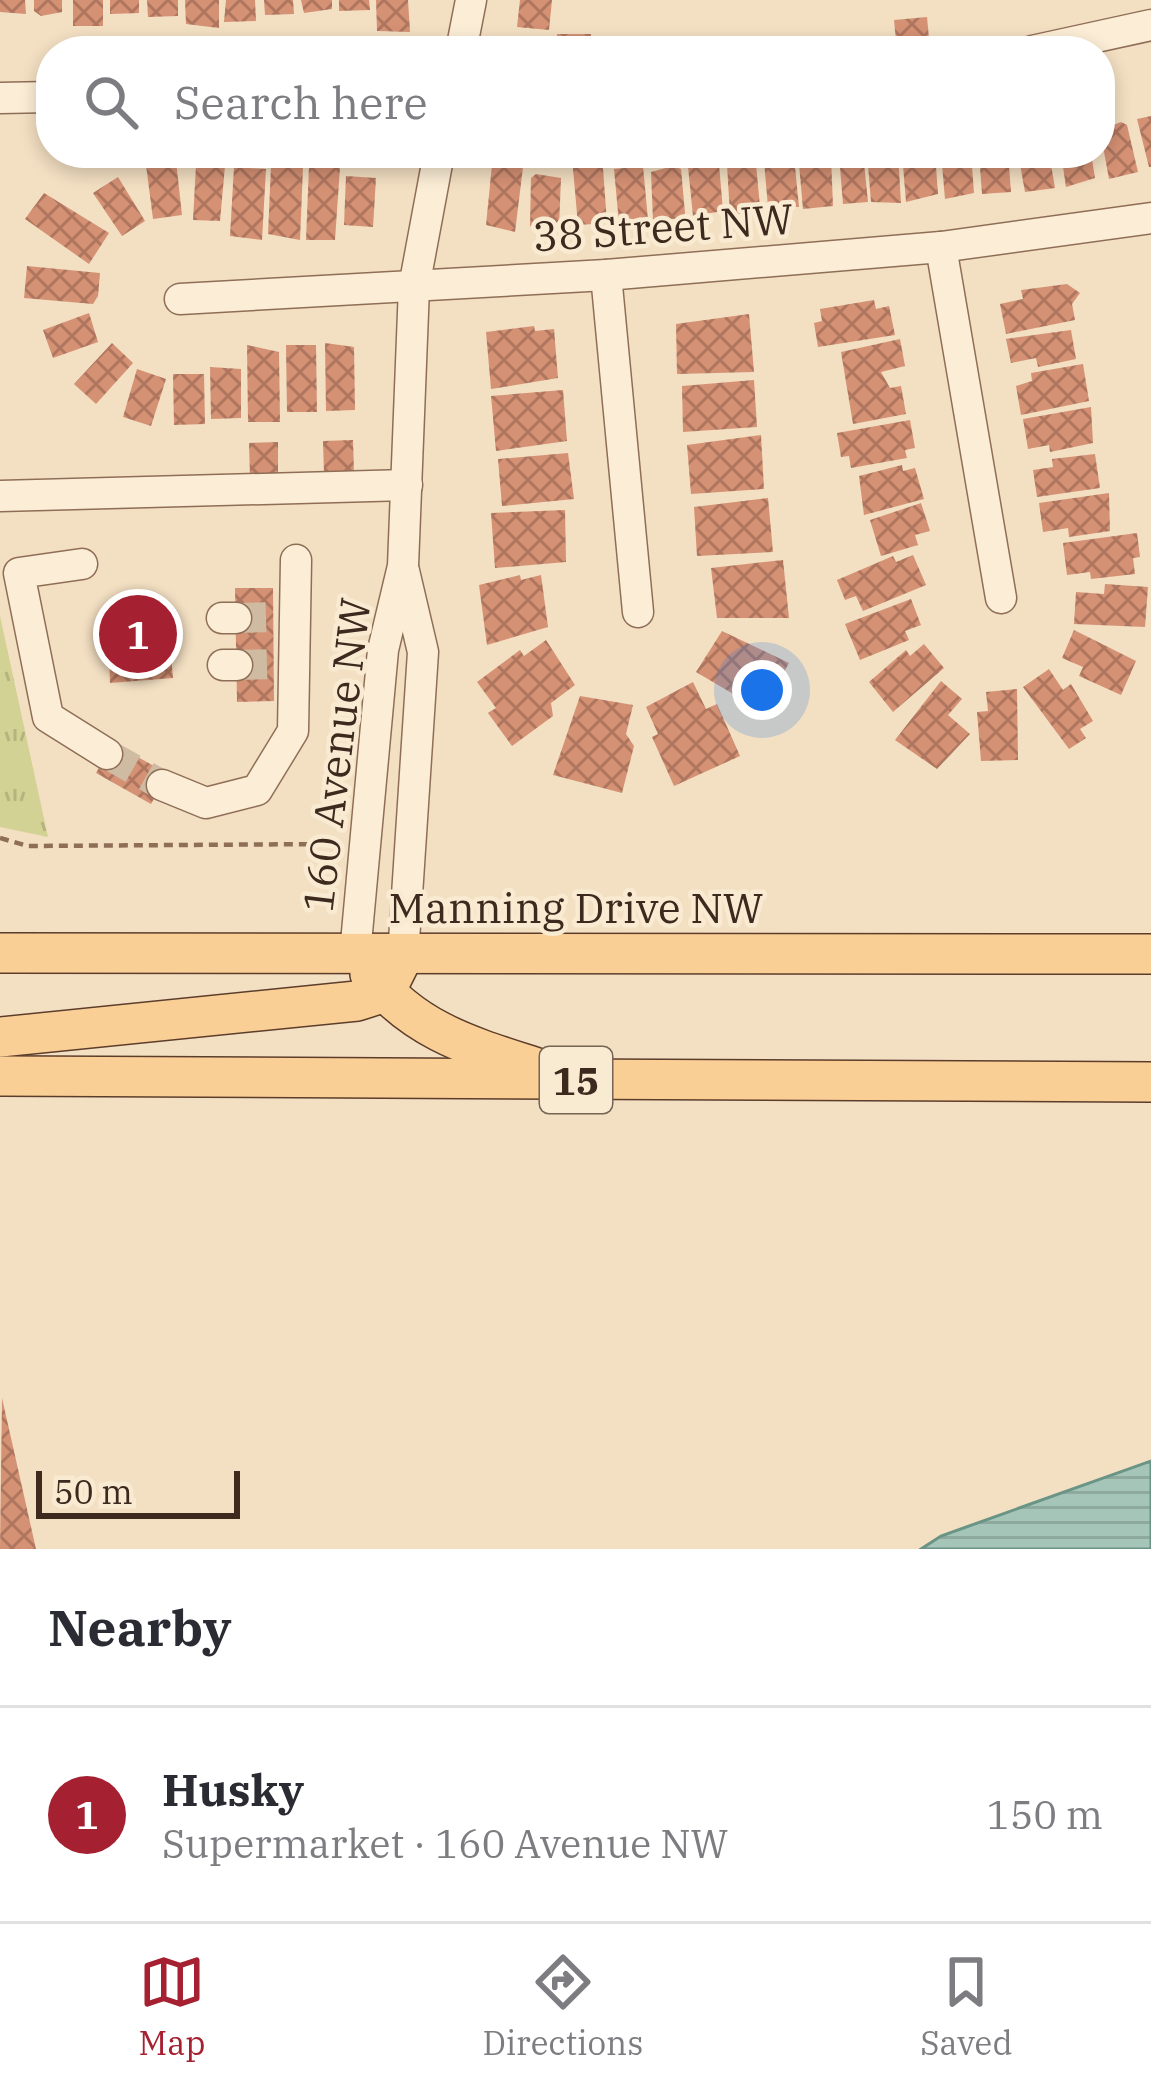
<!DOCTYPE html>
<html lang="en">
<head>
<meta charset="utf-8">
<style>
  :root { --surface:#fff; --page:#f2f2f3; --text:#2b2b33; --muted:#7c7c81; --line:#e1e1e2; --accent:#a52030 }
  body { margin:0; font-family:"IBM Plex Serif",serif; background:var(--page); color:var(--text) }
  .scale { position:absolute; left:36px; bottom:30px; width:204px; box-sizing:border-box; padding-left:12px; border:6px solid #3d291d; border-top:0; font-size:33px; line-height:42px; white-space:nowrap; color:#3d291d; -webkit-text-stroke:9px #f9ead2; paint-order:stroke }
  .you { position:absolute; left:762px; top:690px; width:42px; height:42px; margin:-30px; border:9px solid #fff; border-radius:50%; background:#1a73e8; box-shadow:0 0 0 18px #1a73e833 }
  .badge { display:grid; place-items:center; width:78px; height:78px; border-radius:50%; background:var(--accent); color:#fff; font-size:39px; font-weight:700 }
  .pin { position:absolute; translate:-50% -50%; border:6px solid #fff; box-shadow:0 3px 12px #0006 }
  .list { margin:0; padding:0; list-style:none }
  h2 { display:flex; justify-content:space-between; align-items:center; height:156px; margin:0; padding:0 48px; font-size:51px }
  h2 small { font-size:39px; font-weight:400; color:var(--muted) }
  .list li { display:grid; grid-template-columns:78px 1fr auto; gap:36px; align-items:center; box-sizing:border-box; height:216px; padding:0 48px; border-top:3px solid var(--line) }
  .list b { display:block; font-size:45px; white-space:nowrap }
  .list p { margin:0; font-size:39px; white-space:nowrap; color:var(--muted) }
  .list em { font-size:39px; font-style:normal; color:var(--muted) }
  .icon { flex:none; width:66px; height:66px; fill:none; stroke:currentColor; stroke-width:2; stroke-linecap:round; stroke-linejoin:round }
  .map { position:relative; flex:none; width:1151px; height:1549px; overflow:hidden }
  .search { position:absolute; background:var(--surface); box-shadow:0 6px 18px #0003; left:36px; right:36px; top:36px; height:132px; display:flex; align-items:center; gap:30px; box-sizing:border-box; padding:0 42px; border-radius:48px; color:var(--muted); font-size:45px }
  .sheet { height:372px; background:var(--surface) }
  nav { display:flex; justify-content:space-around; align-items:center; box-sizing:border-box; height:168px; border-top:3px solid var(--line); background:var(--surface); font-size:33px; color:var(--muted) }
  nav a { display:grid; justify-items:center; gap:6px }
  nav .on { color:var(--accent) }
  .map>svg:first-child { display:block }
</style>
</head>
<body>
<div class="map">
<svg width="1151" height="1549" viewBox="0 0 1151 1549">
  <defs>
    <pattern id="park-tufts" width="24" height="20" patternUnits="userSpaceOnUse" patternTransform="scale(3)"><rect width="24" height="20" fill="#d2d294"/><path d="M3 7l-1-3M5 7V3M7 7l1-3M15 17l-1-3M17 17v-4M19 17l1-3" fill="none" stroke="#b5b47f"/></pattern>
    <pattern id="water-rules" width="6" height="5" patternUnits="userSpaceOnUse" patternTransform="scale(3)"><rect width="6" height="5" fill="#a5c5b8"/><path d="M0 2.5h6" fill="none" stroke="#8fa99e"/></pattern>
    <pattern id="building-cross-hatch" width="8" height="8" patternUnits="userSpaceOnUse" patternTransform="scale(3)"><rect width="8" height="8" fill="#d59174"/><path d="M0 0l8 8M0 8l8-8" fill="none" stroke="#ae765f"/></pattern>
  </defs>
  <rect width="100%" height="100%" fill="#f3dfc2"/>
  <path fill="url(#park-tufts)" d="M0 616 48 837 0 827Z"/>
  <path fill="url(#water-rules)" stroke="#6a9485" stroke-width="3" d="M1151 1461V1549H921L941 1536Z"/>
  <g fill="url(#building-cross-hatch)">
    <path d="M0 0H25L26 14 0 12Z"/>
    <path d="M34 0H62V12L41 16 34 11Z"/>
    <rect x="73" y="0" width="30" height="26"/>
    <path d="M110 0H139V13L110 14Z"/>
    <path d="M147 0H178V16L148 17Z"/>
    <path d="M185 0H219V28L186 24Z"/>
    <path d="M226 0H255L256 21 224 22Z"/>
    <path d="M264 0H293L294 14 265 15Z"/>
    <path d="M301 0H332V9L304 13Z"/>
    <path d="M339 0H369L370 10 339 11Z"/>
    <path d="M376 0H408L410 32 377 31Z"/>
    <path d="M520 0H552L549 30 517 27Z"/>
    <path d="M927 17 930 49 897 51 894 20Z"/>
    <path d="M557 34H591V51H556Z"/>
    <path d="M1151 116V167H1149L1137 119Z"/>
    <path d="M1121 122 1127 125 1138 172 1109 179 1100 130Z"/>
    <path d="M798 153 831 156 833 206 803 209Z"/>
    <path d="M859 153H863L868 202 843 204 839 155Z"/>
    <path d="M867 153H898L901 203 871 202Z"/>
    <path d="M902 153H935L938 194 906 202Z"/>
    <path d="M941 153H971L974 193 945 199Z"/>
    <path d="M979 153H1008L1011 192 982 194Z"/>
    <path d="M1018 153H1049L1055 188 1025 192Z"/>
    <path d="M1061 153H1091L1095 178 1066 187Z"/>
    <path d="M493 155 524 159 515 232 486 225Z"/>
    <path d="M602 155 607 223 578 225 572 157Z"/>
    <path d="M794 157 799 207H768L764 161Z"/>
    <path d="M176 161 182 215 153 219 146 165Z"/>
    <path d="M749 161 756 164 760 207 758 212 730 215 727 165Z"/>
    <path d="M719 164 723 211 693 216 688 167Z"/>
    <path d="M196 165 225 166 220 221 193 220Z"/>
    <path d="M271 166 303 167 300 240 268 234Z"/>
    <path d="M309 166 340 167 335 240H306Z"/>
    <path d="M643 166 648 220 619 223 614 169Z"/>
    <path d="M673 166 681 169 685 213 683 218 653 221 651 172Z"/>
    <path d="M234 167 266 169 262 240 230 236Z"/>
    <path d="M536 174 561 178 559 227 530 226 531 178Z"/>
    <path d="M346 176 376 178 373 227 344 225Z"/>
    <path d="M118 177 145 221 122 236 93 193Z"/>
    <path d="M44 193 109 233 89 264 25 219Z"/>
    <path d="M27 266 100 273 98 296 93 304 24 298Z"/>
    <path d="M1067 284 1080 293 1072 304 1075 320 1006 334 1000 304 1023 299 1021 290Z"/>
    <path d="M874 300 876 309 889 306 895 335 818 347 814 323 822 321 820 309Z"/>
    <path d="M89 313 98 342 53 358 43 330Z"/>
    <path d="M749 314 754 372 677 374 676 324Z"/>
    <path d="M534 326 535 331 554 329 558 378 491 389 486 332Z"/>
    <path d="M1071 330 1076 359 1038 367 1036 358 1011 363 1006 339Z"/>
    <path d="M900 339 905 366 881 372 890 388 901 386 906 414 853 424 841 352Z"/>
    <path d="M112 343 133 363 96 404 74 384Z"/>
    <path d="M325 343 354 347 355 410 326 411Z"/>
    <path d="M247 345 279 352 280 422H248Z"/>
    <path d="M286 345H316L317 412H287Z"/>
    <path d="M1083 364 1089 401 1021 415 1016 386 1032 381 1031 373Z"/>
    <path d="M210 367 241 369V418L211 419Z"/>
    <path d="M137 369 166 379 151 426 123 417Z"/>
    <path d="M173 374H204L205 424 174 425Z"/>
    <path d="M754 380 757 427 683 432 682 386Z"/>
    <path d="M563 390 567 441 496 451 491 396Z"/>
    <path d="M1091 407 1093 443 1050 452 1049 445 1028 449 1023 419Z"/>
    <path d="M910 420 915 448 905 450 907 458 851 468 849 456 841 457 837 433Z"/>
    <path d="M761 435 764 489 691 494 687 445Z"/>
    <path d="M353 440 354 473 324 474 323 441Z"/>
    <path d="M278 442V476H250L249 443Z"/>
    <path d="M568 453 574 499 502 506 498 459Z"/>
    <path d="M1095 454 1100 488 1037 497 1033 470 1053 467 1052 459Z"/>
    <path d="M902 465 903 471 915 468 924 499 864 515 859 476Z"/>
    <path d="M1109 493 1110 531 1069 537 1068 528 1043 532 1039 503Z"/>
    <path d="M768 498 773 552 697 556 694 507Z"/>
    <path d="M921 503 930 531 915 535 918 545 881 556 870 520Z"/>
    <path d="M565 510 566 562 495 568 491 513Z"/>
    <path d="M1137 533 1140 557 1133 558 1135 574 1091 579 1090 572 1067 575 1063 543Z"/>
    <path d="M913 555 926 585 863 611 856 596 845 600 837 580 893 556 896 562Z"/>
    <path d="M783 560 789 618H717L711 568Z"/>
    <path d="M520 575 521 580 541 575 548 627 487 645 479 585Z"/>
    <path d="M1105 584 1148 587 1145 627 1074 624 1076 592 1104 594Z"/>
    <path d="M235 588H273L274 701 237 702Z"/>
    <path d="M911 599 921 625 905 631 909 640 860 660 845 624Z"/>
    <path d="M167 611 173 678 110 683 108 612Z"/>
    <path d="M1074 630 1136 661 1121 695 1079 676 1083 667 1062 658Z"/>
    <path d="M722 631 789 663 762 711 696 672Z"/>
    <path d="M546 640 575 685 551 703 553 716 512 746 488 713 496 708 477 682 520 650 524 656Z"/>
    <path d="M924 644 944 668 893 712 869 682 906 650 910 656Z"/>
    <path d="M1049 669 1063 690 1071 684 1093 721 1080 729 1086 738 1069 749 1023 687Z"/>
    <path d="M941 681 962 699 948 715 970 734 937 769 895 740Z"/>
    <path d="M693 682 706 709 717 704 740 756 674 786 652 737 658 734 646 707Z"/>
    <path d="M1017 689 1018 760 981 761 977 712 988 711 986 692Z"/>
    <path d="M580 696 633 705 626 734 634 746 622 793 553 775Z"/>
    <path d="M113 743 168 774 151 804 96 773Z"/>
    <path d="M2 1398 36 1549H0Z"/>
  </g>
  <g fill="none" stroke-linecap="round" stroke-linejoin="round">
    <g stroke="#cfbba1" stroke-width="30" stroke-dasharray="30 15" stroke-linecap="butt">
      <path d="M236 618 273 617"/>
      <path d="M237 665 274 664"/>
      <path d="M107 754 162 785"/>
    </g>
    <defs>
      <g id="minor">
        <path d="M461 51 471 0"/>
        <path d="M1032 51 1151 25"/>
        <path d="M0 98 51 97"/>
        <path d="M941 247 1001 598"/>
        <path d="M606 275 638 612"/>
        <path d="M180 299 606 275 941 247 1151 218"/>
        <path d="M0 496 407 485"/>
        <path d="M82 564 19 573 48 717 107 754"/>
        <path d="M222 618H236"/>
        <path d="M223 665H237"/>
        <path d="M162 785 206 803 257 790 293 731 296 560"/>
        <path d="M355 954 383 650 403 566 414 287 439 153"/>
        <path d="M403 956 423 652 404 571"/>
      </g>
      <g id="major">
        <path d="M0 953 1151 954"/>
        <path d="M370 974C415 1032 473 1047 540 1069"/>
        <path d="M0 1037 357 1001 385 992 403 956"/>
        <path d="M0 1076 1151 1082"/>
      </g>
    </defs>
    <use href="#minor" stroke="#8f6e57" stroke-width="33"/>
    <use href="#major" stroke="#5c3d2b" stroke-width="42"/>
    <path stroke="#8f6e57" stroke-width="4.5" stroke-dasharray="9 6" stroke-linecap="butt" d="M0 838 28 846 331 844"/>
    <use href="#minor" stroke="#fcedd6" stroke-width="30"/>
    <use href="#major" stroke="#facf96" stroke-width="39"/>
  </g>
  <g text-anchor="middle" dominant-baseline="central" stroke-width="9" stroke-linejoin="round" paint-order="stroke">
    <rect fill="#f9ead2" stroke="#756353" stroke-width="3" x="540" y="1047" width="72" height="66" rx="9"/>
    <g font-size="39" font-weight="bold" fill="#3d291d">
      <text x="576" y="1080">15</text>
    </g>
    <g font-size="42" fill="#3d291d" stroke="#f9ead2">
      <text transform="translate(663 227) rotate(-4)">38 Street NW</text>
      <text transform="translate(336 755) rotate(-83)">160 Avenue NW</text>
      <text x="576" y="907">Manning Drive NW</text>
    </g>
  </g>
</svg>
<div class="scale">50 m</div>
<div class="you"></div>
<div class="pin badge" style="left:138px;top:634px">1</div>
<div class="search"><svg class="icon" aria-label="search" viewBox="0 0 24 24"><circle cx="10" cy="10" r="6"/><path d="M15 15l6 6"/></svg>Search here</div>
</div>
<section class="sheet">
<h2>Nearby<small></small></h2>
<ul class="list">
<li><span class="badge">1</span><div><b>Husky</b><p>Supermarket · 160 Avenue NW</p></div><em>150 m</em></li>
</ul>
</section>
<nav>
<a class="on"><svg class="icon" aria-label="map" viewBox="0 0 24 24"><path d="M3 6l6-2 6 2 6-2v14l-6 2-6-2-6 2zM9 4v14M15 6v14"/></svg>Map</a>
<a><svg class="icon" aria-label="directions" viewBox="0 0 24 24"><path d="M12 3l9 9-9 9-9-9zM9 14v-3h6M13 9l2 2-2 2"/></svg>Directions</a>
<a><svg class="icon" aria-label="saved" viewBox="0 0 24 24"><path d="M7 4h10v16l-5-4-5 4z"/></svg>Saved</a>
</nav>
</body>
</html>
